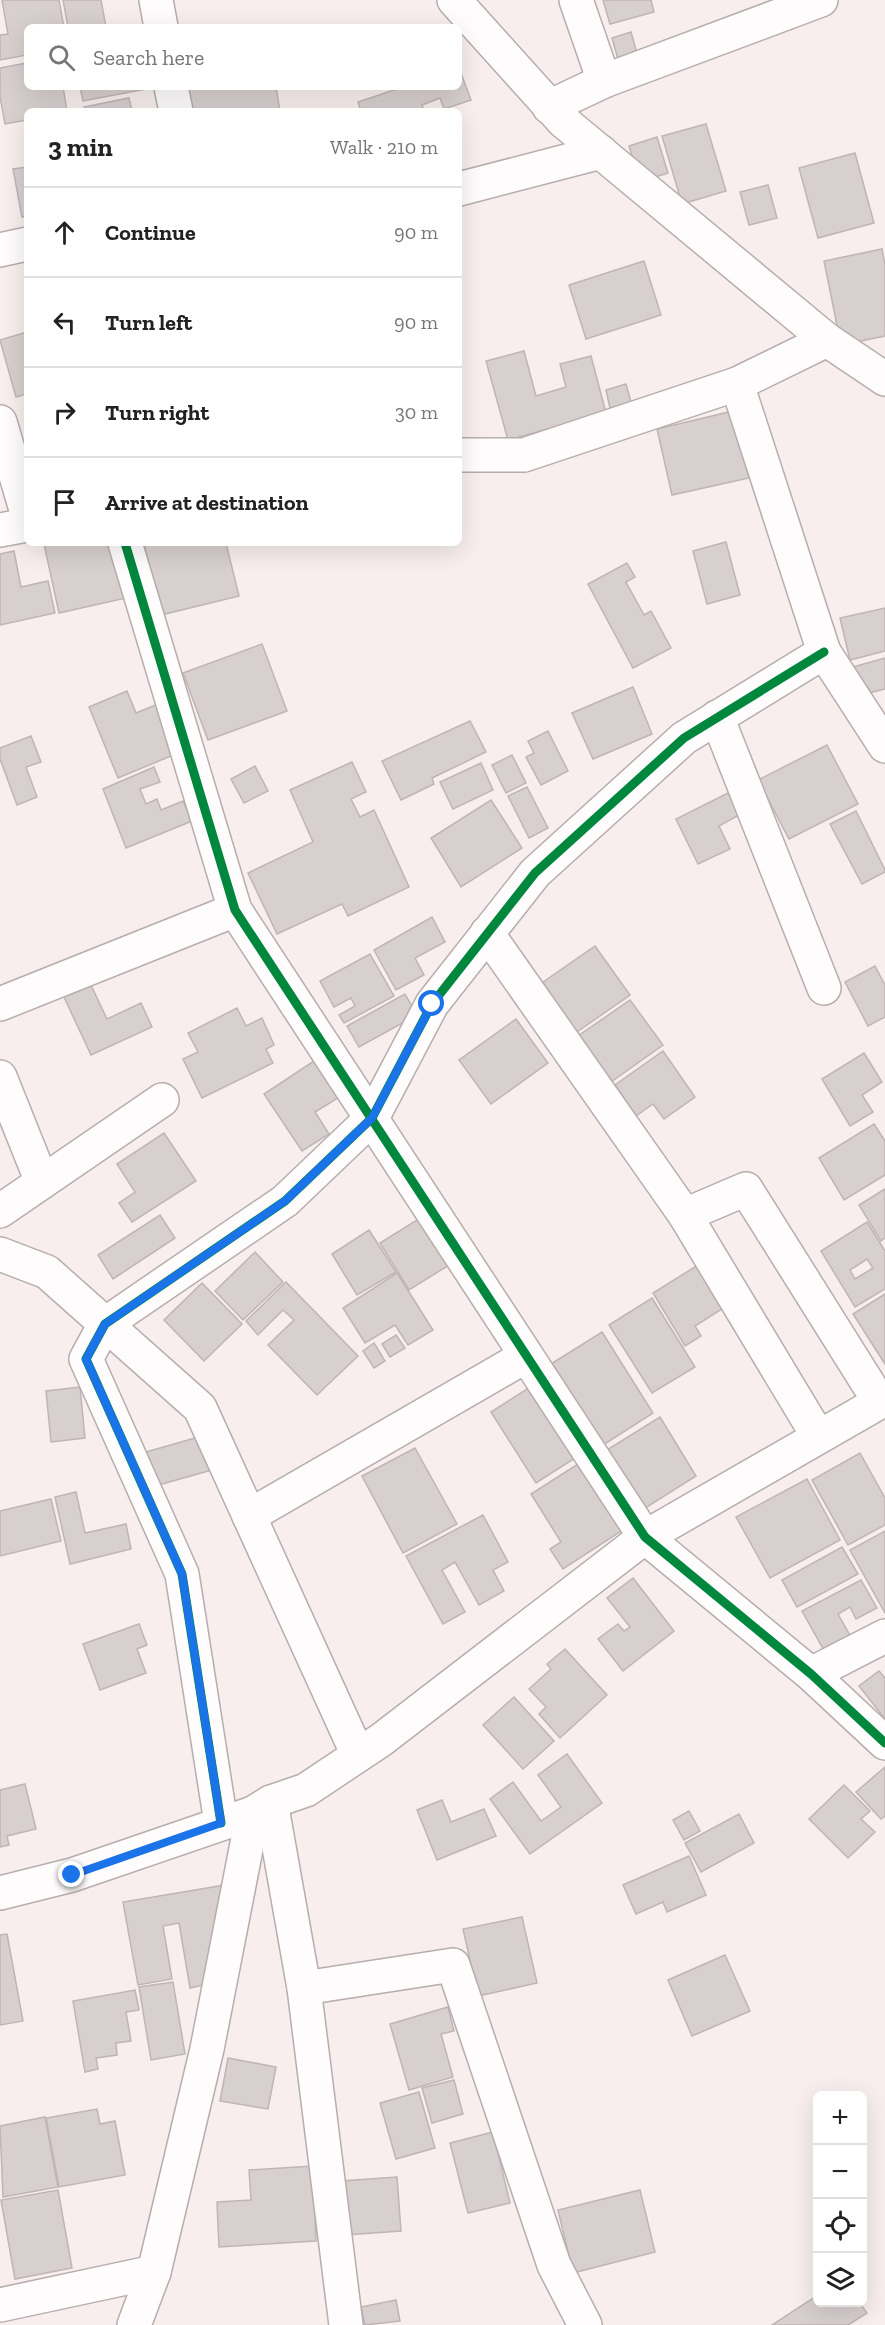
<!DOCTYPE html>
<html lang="en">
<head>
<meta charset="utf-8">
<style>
  :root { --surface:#fff; --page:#f2f2f2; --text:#222; --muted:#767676; --line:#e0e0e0 }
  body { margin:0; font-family:"Zilla Slab",serif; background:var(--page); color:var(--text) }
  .controls { position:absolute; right:18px; bottom:18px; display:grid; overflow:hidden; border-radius:9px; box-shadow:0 6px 24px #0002 }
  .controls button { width:54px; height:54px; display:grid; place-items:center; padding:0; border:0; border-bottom:2px solid var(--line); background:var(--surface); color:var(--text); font:30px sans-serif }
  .stop { position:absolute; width:18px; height:18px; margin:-14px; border:4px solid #1a73e8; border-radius:50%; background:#fff }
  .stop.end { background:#1a73e8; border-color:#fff; box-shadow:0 2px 6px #0008 }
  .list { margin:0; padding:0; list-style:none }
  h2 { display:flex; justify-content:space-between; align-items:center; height:78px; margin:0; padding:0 24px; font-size:26px }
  h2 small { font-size:20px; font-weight:400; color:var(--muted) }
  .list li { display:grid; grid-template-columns:39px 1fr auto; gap:18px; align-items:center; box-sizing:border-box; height:90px; padding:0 24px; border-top:2px solid var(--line) }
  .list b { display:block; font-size:22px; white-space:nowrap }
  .list em { font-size:20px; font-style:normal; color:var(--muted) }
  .icon { flex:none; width:33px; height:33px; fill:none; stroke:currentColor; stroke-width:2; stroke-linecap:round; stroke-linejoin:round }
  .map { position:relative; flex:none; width:885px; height:2325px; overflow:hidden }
  .search { position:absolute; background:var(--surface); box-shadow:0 6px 24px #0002; left:24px; top:24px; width:438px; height:66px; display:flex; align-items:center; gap:15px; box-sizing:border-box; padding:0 21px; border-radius:9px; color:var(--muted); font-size:22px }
  .panel { position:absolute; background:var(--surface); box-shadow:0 6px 24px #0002; left:24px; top:108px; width:438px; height:438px; border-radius:9px }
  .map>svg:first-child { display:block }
</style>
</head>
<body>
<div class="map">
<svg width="885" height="2325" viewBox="0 0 885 2325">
  <rect width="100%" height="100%" fill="#f8eeee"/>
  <g fill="#d8cfcf" stroke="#bfb5b6" stroke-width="1.5" fill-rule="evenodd">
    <path d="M2 0H59L64 27H27V55L0 60V35L8 34Z"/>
    <path d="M63 0H101L106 27H68Z"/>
    <path d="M603 0H651L654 12 610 24Z"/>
    <path d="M631 32 638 57 619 63 612 38Z"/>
    <path d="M27 63V87H63L67 111H27V120L5 124 0 97V68Z"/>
    <path d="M459 68 471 100 444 109 440 98 422 105 424 111H361L358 102 403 87H459Z"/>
    <path d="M80 87H157L83 101Z"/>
    <path d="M188 87H276L280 111H192Z"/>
    <path d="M129 98 132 111H85L84 107Z"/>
    <path d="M706 124 726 191 682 204 662 136Z"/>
    <path d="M657 137 668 173 640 182 629 146Z"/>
    <path d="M855 153 874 223 818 238 799 168Z"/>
    <path d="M27 167V216L22 217 13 169Z"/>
    <path d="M768 185 777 218 749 225 740 192Z"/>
    <path d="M882 249 885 265V336L841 345 824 261Z"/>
    <path d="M644 261 661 315 586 339 569 285Z"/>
    <path d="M27 332V394L16 397 0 340Z"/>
    <path d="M524 351 536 396 566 387 560 364 591 356 606 413 508 440 486 361Z"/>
    <path d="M626 384 631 402 610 408 606 390Z"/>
    <path d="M733 411 749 478 672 495 657 429Z"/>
    <path d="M726 542 740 595 707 604 693 551Z"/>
    <path d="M114 543 126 598 59 613 44 544Z"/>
    <path d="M144 543H226L239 596 161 615Z"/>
    <path d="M14 551 21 587 48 581 55 613 0 625V554Z"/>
    <path d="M627 563 635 577 626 582 644 615 651 611 671 648 633 668 588 584Z"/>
    <path d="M885 608V651L850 660 840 618Z"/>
    <path d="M262 644 287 711 208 740 183 673Z"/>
    <path d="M885 658V689L861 695 853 667Z"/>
    <path d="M633 687 652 734 593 759 572 713Z"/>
    <path d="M127 691 136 713 158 704 178 753 118 778 89 707Z"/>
    <path d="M470 721 486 752 432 778 434 784 401 800 382 761Z"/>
    <path d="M548 731 568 771 541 785 526 757 534 753 528 741Z"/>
    <path d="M31 736 41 762 26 767 37 797 17 805 0 759V748Z"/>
    <path d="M827 745 858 804 789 839 758 780Z"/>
    <path d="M512 755 526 783 506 793 492 765Z"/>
    <path d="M352 762 366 792 351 799 360 817 374 810 409 887 348 916 342 904 277 934 248 873 313 842 290 790Z"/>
    <path d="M481 763 493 790 453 809 440 782Z"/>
    <path d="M255 766 268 791 244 803 231 779Z"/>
    <path d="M154 767 160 782 140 789 146 804 157 799 161 810 183 801 192 821 126 848 103 789Z"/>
    <path d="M527 787 548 828 529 838 508 796Z"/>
    <path d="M728 793 739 815 719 826 730 849 698 864 676 819Z"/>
    <path d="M491 800 522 848 461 887 431 838Z"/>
    <path d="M856 811 885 870V872L862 884 830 824Z"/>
    <path d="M432 917 445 942 415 958 424 975 396 990 374 950Z"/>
    <path d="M595 946 630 995 574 1034 539 985Z"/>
    <path d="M370 954 394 996 344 1023 339 1015 355 1006 351 998 334 1007 320 981Z"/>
    <path d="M875 966 885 985V1017L868 1026 845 982Z"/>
    <path d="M90 983 107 1019 141 1003 152 1027 91 1055 63 995Z"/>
    <path d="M405 994 417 1015 359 1047 347 1026Z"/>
    <path d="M630 1000 663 1045 611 1082 578 1036Z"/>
    <path d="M237 1008 246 1026 262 1018 274 1045 266 1049 273 1063 202 1098 183 1059 198 1052 188 1033Z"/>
    <path d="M516 1019 548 1063 491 1104 459 1060Z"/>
    <path d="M663 1051 695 1097 664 1119 653 1104 636 1116 615 1085Z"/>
    <path d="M864 1053 882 1082 862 1095 873 1112 850 1126 822 1079Z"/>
    <path d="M317 1059 341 1096 315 1112 329 1134 302 1151 264 1094Z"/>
    <path d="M874 1124 885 1141V1175L844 1200 819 1158Z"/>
    <path d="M164 1133 196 1181 132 1222 119 1203 135 1192 117 1164Z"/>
    <path d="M885 1189V1238L881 1241 859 1205Z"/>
    <path d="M160 1215 175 1238 113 1279 98 1255Z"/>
    <path d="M425 1215 454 1262 409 1290 380 1243Z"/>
    <path d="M867 1222 885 1251V1289L855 1307 821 1251ZM867 1259 873 1268 855 1279 850 1270Z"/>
    <path d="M369 1230 396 1272 357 1295 332 1254Z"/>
    <path d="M255 1252 283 1282 243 1320 215 1291Z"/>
    <path d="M698 1265 725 1307 695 1326 701 1336 685 1346 653 1293Z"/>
    <path d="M397 1273 433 1330 408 1345 395 1325 365 1343 343 1308Z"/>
    <path d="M286 1282 358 1356 317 1395 268 1345 294 1320 283 1310 258 1335 246 1321Z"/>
    <path d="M202 1283 242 1324 204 1361 164 1320Z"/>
    <path d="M885 1294V1364L853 1314Z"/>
    <path d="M652 1298 695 1367 652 1393 609 1325Z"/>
    <path d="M602 1332 653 1413 597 1449 546 1367Z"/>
    <path d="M396 1335 405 1348 390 1357 382 1344Z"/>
    <path d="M374 1343 385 1361 374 1368 363 1351Z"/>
    <path d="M538 1382 583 1453 536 1483 491 1412Z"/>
    <path d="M80 1387 85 1438 51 1442 46 1391Z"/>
    <path d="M660 1417 696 1476 639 1512 602 1453Z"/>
    <path d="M202 1436 212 1470 155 1486 146 1452Z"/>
    <path d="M415 1448 457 1524 403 1553 362 1476Z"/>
    <path d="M860 1453 885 1498V1525L848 1545 812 1480Z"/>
    <path d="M589 1457 632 1524 563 1569 550 1549 561 1542 531 1494Z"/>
    <path d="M807 1479 840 1540 770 1578 736 1517Z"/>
    <path d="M76 1492 85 1533 126 1524 131 1549 70 1564 55 1497Z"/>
    <path d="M51 1499 61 1541 0 1556V1511Z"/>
    <path d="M483 1515 508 1562 493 1570 504 1591 479 1605 455 1562 442 1570 465 1612 443 1624 406 1556Z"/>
    <path d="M885 1531V1613L850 1550Z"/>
    <path d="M842 1547 858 1574 797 1607 782 1580Z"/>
    <path d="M633 1578 674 1631 623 1671 598 1639 618 1624 624 1631 630 1627 607 1598Z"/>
    <path d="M861 1580 877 1608 856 1619 850 1607 838 1614 852 1639 826 1654 802 1611Z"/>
    <path d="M139 1624 147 1645 137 1649 146 1673 100 1690 83 1644Z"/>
    <path d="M565 1649 607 1695 560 1738 539 1714 546 1707 529 1689 551 1669 547 1664Z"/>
    <path d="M879 1671 885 1678V1719L859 1686Z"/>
    <path d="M514 1697 554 1741 523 1769 483 1725Z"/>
    <path d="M567 1754 602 1803 530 1854 490 1799 513 1782 541 1821 561 1807 538 1775Z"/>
    <path d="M885 1767V1816L881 1819 856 1792Z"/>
    <path d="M25 1784 36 1829 7 1836 9 1845 0 1847V1790Z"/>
    <path d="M844 1785 870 1811 861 1819 875 1832 848 1858 809 1819Z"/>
    <path d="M442 1800 451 1822 484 1809 496 1836 437 1860 417 1810Z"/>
    <path d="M689 1811 700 1831 684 1840 673 1820Z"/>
    <path d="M739 1814 754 1843 701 1872 685 1843Z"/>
    <path d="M689 1856 706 1895 667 1912 663 1902 636 1914 623 1885Z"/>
    <path d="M231 1884 212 1983 190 1988 179 1923 163 1926 172 1979 138 1985 123 1902Z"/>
    <path d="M522 1917 537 1983 478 1996 463 1929Z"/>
    <path d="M7 1934 23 2021 0 2025V1935Z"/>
    <path d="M725 1955 750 2011 692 2036 668 1980Z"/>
    <path d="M173 1982 185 2054 151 2060 139 1987Z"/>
    <path d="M135 1990 139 2010 126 2012 131 2041 116 2043 117 2055 96 2058 98 2069 85 2072 73 2001Z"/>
    <path d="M448 2007 454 2031 441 2034 453 2077 409 2090 390 2024Z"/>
    <path d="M228 2058 276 2067 268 2109 220 2101Z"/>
    <path d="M454 2080 463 2114 432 2123 422 2088Z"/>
    <path d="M419 2092 435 2148 396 2159 380 2103Z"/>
    <path d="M97 2109 100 2124 115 2121 125 2175 59 2187 46 2118Z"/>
    <path d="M45 2117 58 2187 3 2197 0 2126Z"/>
    <path d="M493 2132 510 2203 468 2213 450 2143Z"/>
    <path d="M313 2166 316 2241 219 2247 217 2202 251 2200 249 2170Z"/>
    <path d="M397 2177 401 2231 345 2235 341 2181Z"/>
    <path d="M58 2190 72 2268 15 2279 1 2200Z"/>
    <path d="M640 2190 655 2252 573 2273 558 2210Z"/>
    <path d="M818 2295V2302H859L867 2313 848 2325H772Z"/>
    <path d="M396 2300 400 2321 365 2325 361 2307Z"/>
  </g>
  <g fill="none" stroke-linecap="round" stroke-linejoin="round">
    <defs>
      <g id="street">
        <path d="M156 0 161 27"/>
        <path d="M454 0 563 121 827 340 885 379"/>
        <path d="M576 0 604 81"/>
        <path d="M171 87 176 111"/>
        <path d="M549 107 604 81 821 0"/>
        <path d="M459 189 601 152"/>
        <path d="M0 250 27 244"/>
        <path d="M737 384 824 652 885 746"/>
        <path d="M0 422 27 513"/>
        <path d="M459 455H524L737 384 827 340"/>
        <path d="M0 530 27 525"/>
        <path d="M125 543 235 910 645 1537 811 1674 885 1743"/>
        <path d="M717 717 824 988"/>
        <path d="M487 933 685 1215 818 1436"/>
        <path d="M0 1004 235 910"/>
        <path d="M0 1077 42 1182"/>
        <path d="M0 1211 162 1100"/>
        <path d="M685 1215 746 1189 879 1401"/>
        <path d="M0 1254 47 1272 200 1408 358 1755"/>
        <path d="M249 1516 526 1356"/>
        <path d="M811 1674 885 1636"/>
        <path d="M271 1802 304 1988 346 2325"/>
        <path d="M221 1823 182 1574 86 1359 105 1324 285 1201 372 1118 432 1004 535 873 684 738 824 652"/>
        <path d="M0 1893 72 1875 253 1813 271 1802 306 1790 381 1740 645 1537 885 1399"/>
        <path d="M304 1988 453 1965 554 2265 585 2325"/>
        <path d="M0 2305 154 2272"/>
        <path d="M134 2325 154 2272 207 2049 253 1813"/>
      </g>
    </defs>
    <use href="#street" stroke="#b7adad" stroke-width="36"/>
    <use href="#street" stroke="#fefcfc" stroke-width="33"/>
    <defs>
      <g id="cycleway">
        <path d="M125 543 235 910 645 1537 811 1674 885 1743"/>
        <path d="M221 1823 182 1574 86 1359 105 1324 285 1201 372 1118 432 1004 535 873 684 738 824 652"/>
      </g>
    </defs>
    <use href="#cycleway" stroke="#fdfdfd" stroke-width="13"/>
    <use href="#cycleway" stroke="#00873e" stroke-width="9"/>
  </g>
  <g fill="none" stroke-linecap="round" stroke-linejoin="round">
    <path stroke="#1a73e8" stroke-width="8" d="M72 1875 221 1823 182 1574 86 1359 105 1324 285 1201 372 1118 432 1004"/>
  </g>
</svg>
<div class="controls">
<button>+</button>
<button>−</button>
<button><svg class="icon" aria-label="locate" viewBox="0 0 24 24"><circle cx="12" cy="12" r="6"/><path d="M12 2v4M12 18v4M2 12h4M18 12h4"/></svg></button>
<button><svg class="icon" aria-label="layers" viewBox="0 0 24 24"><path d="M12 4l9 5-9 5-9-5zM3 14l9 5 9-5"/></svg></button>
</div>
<div class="stop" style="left:432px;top:1004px"></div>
<div class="stop end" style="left:72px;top:1875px"></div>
<div class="search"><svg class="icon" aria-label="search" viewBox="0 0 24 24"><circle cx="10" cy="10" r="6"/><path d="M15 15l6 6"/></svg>Search here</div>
<section class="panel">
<h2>3 min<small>Walk · 210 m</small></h2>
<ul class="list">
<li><svg class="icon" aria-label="ahead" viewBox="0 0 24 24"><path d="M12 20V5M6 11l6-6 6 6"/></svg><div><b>Continue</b></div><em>90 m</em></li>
<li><svg class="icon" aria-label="left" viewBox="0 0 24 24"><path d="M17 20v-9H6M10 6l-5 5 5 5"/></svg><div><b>Turn left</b></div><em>90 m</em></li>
<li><svg class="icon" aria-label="right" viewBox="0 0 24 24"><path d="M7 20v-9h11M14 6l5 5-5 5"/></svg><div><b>Turn right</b></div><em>30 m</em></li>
<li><svg class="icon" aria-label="arrive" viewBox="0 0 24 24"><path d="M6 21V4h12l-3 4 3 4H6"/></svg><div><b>Arrive at destination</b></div></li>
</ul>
</section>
</div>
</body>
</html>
